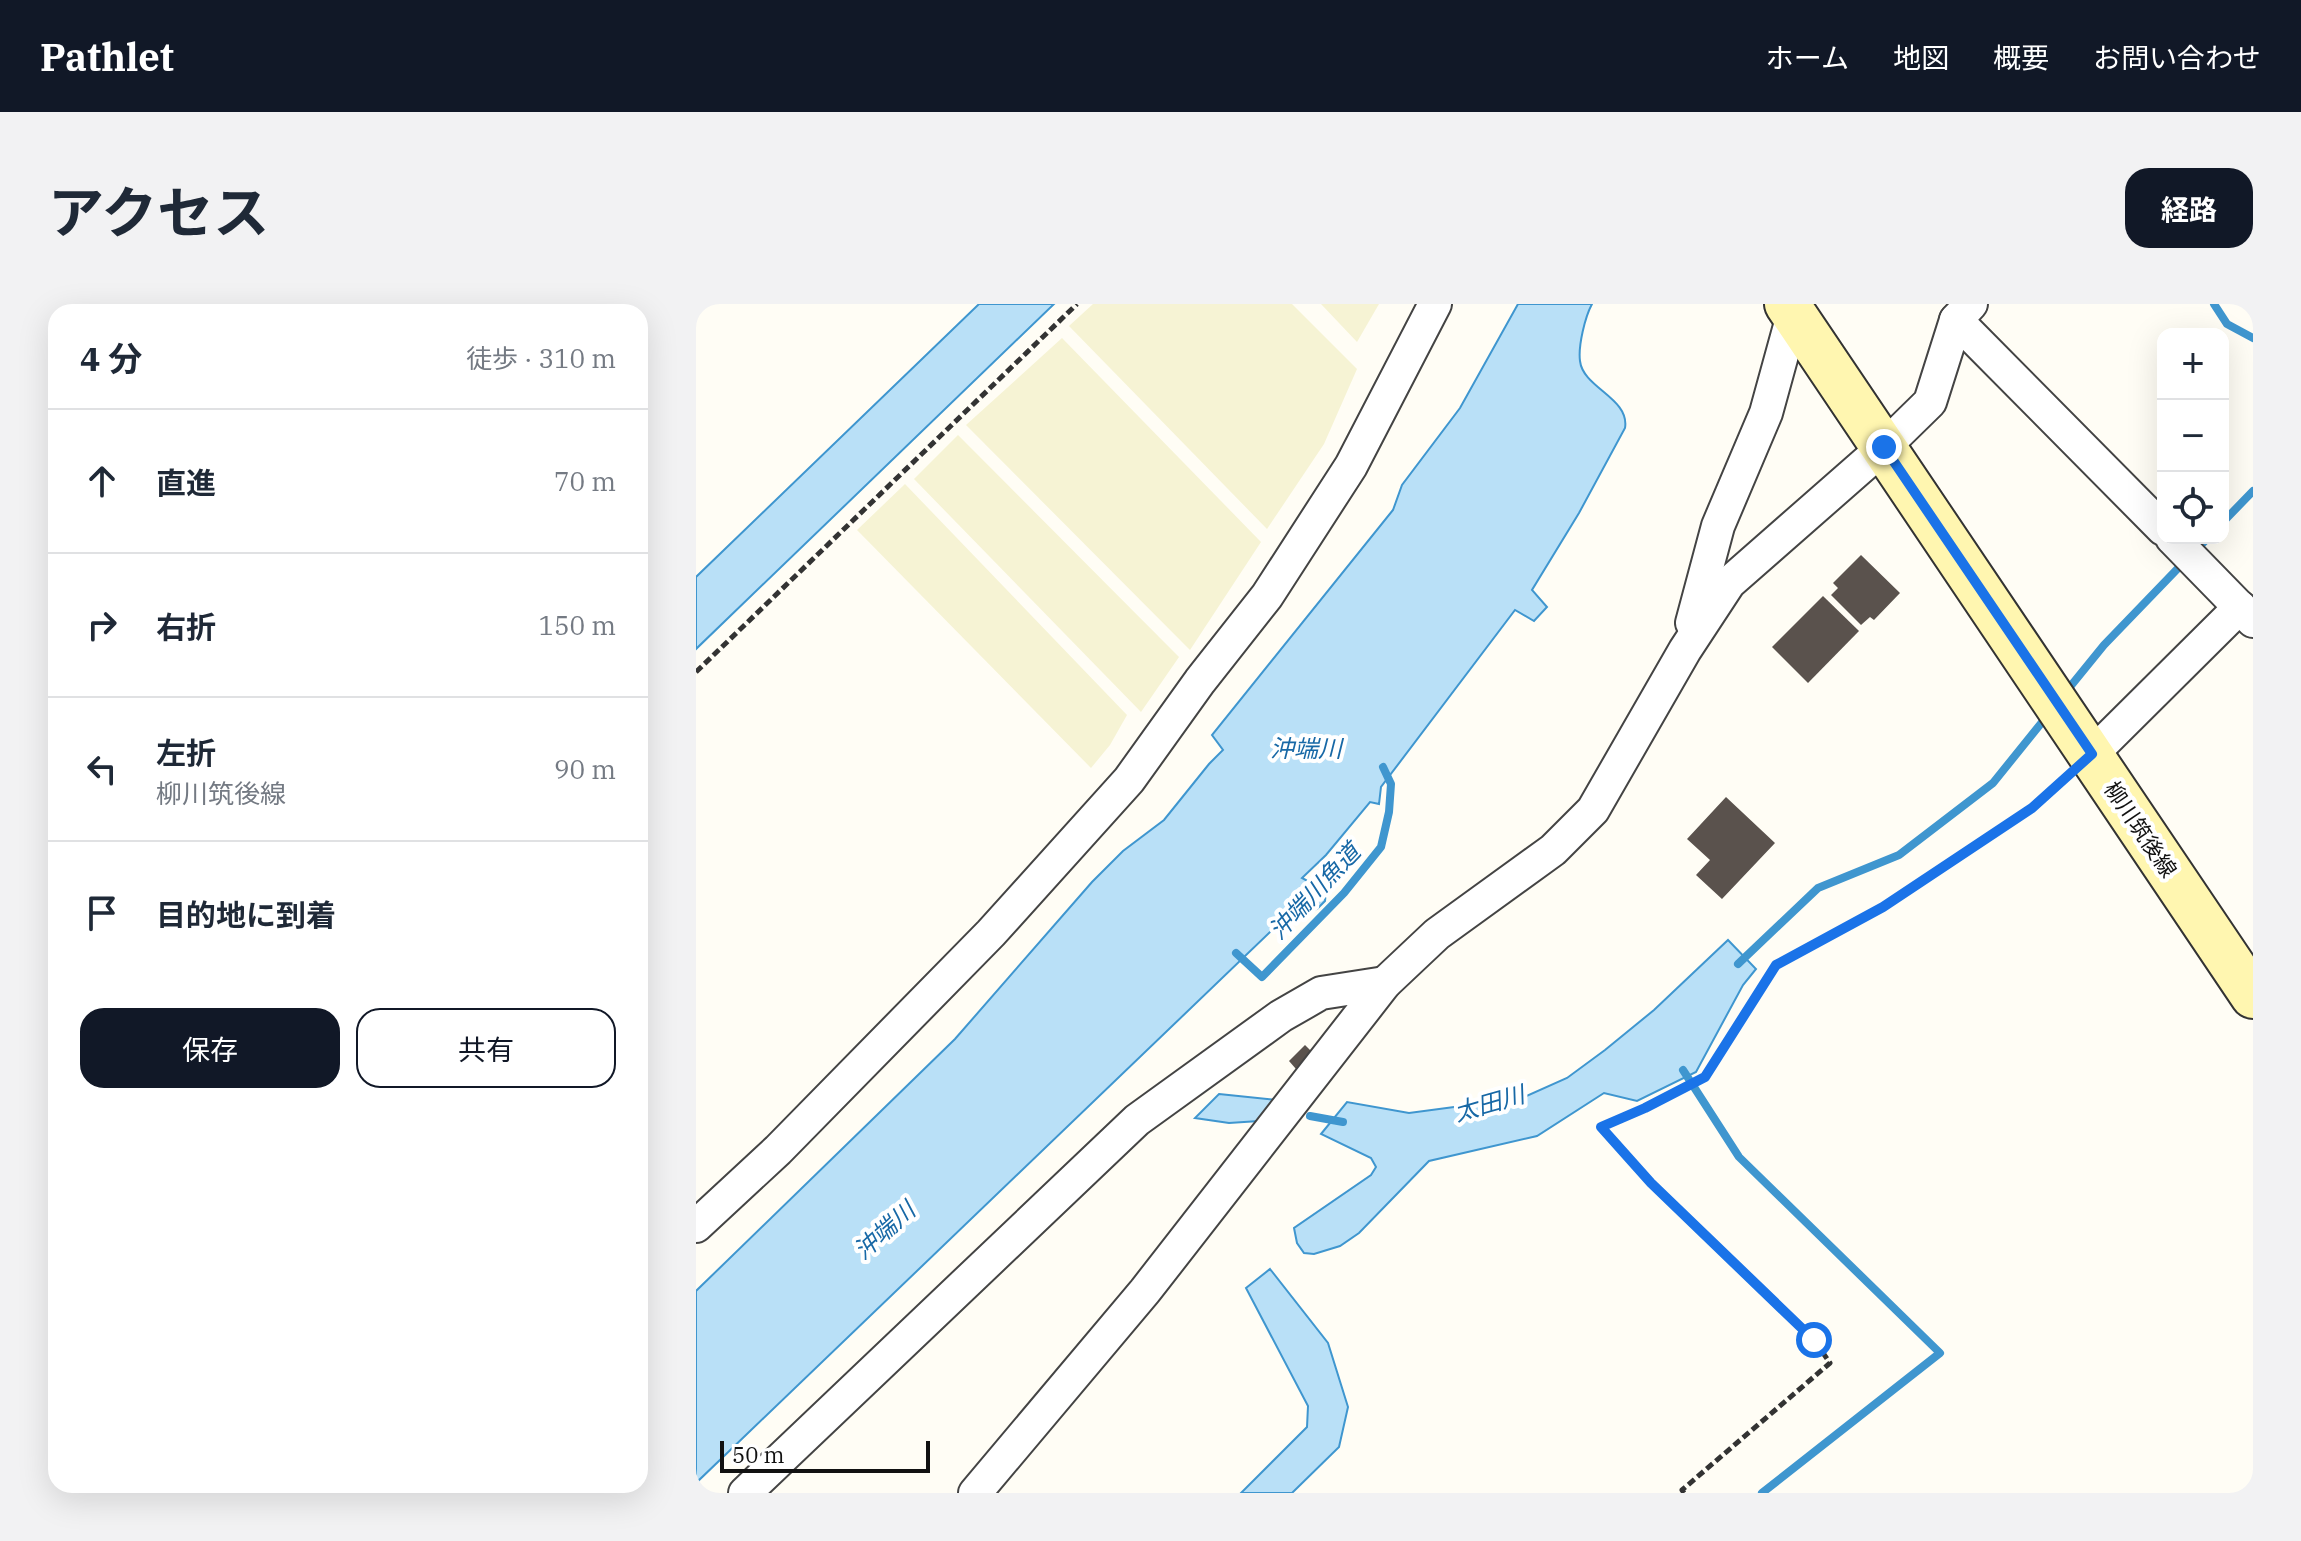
<!DOCTYPE html>
<html lang="ja">
<head>
<meta charset="utf-8">
<style>
  :root { --surface:#fff; --page:#f2f2f3; --text:#1f2937; --muted:#747a83; --line:#e0e1e3; --accent:#111827 }
  body { margin:0; font-family:"IBM Plex Serif","Noto Sans JP",serif; background:var(--page); color:var(--text) }
  .controls { position:absolute; right:24px; top:24px; display:grid; overflow:hidden; border-radius:16px; box-shadow:0 8px 32px #0002 }
  .controls button { width:72px; height:72px; display:grid; place-items:center; padding:0; border:0; border-bottom:2px solid var(--line); background:var(--surface); color:var(--text); font:40px sans-serif }
  .scale { position:absolute; left:24px; bottom:20px; width:210px; box-sizing:border-box; padding-left:8px; border:4px solid #111; border-top:0; font-size:22px; line-height:28px; white-space:nowrap; color:#111; -webkit-text-stroke:6px #fff; paint-order:stroke }
  .stop { position:absolute; width:24px; height:24px; margin:-18px; border:6px solid #1a73e8; border-radius:50%; background:#fff }
  .stop.end { background:#1a73e8; border-color:#fff; box-shadow:0 2px 8px #0008 }
  .list { margin:0; padding:0; list-style:none }
  h2 { display:flex; justify-content:space-between; align-items:center; height:104px; margin:0; padding:0 32px; font-size:34px }
  h2 small { font-size:26px; font-weight:400; color:var(--muted) }
  .list li { display:grid; grid-template-columns:52px 1fr auto; gap:24px; align-items:center; box-sizing:border-box; height:144px; padding:0 32px; border-top:2px solid var(--line) }
  .list b { display:block; font-size:30px; white-space:nowrap }
  .list p { margin:0; font-size:26px; white-space:nowrap; color:var(--muted) }
  .list em { font-size:26px; font-style:normal; color:var(--muted) }
  .actions { display:flex; gap:16px; padding:24px 32px }
  .actions a { flex:1; padding:18px 0; border:2px solid var(--accent); border-radius:24px; text-align:center; font-size:28px; color:var(--accent) }
  .actions .main { background:var(--accent); color:#fff }
  .icon { flex:none; width:44px; height:44px; fill:none; stroke:currentColor; stroke-width:2; stroke-linecap:round; stroke-linejoin:round }
  .map { position:relative; flex:none; width:1557px; height:1189px; overflow:hidden; border-radius:24px }
  header { display:flex; align-items:center; gap:48px; box-sizing:border-box; height:112px; padding:0 40px; background:var(--accent); color:#fff }
  header strong { font-size:38px }
  nav { display:flex; gap:44px; margin-inline-start:auto; font-size:28px }
  .intro { display:flex; align-items:center; justify-content:space-between; box-sizing:border-box; height:192px; padding:0 48px }
  h1 { margin:0; font-size:56px }
  .button { padding:20px 36px; border-radius:24px; background:var(--accent); color:#fff; font-size:28px; font-weight:700 }
  main { display:flex; gap:48px; padding:0 48px }
  aside { flex:1; background:var(--surface); border-radius:24px; box-shadow:0 8px 32px #0002 }
  .map>svg:first-child { display:block }
</style>
</head>
<body>
<header>
<strong>Pathlet</strong>
<nav><a>ホーム</a><a>地図</a><a>概要</a><a>お問い合わせ</a></nav>
</header>
<div class="intro"><h1>アクセス</h1><a class="button">経路</a></div>
<main>
<aside>
<h2>4 分<small>徒歩 · 310 m</small></h2>
<ul class="list">
<li><svg class="icon" aria-label="ahead" viewBox="0 0 24 24"><path d="M12 20V5M6 11l6-6 6 6"/></svg><div><b>直進</b></div><em>70 m</em></li>
<li><svg class="icon" aria-label="right" viewBox="0 0 24 24"><path d="M7 20v-9h11M14 6l5 5-5 5"/></svg><div><b>右折</b></div><em>150 m</em></li>
<li><svg class="icon" aria-label="left" viewBox="0 0 24 24"><path d="M17 20v-9H6M10 6l-5 5 5 5"/></svg><div><b>左折</b><p>柳川筑後線</p></div><em>90 m</em></li>
<li><svg class="icon" aria-label="arrive" viewBox="0 0 24 24"><path d="M6 21V4h12l-3 4 3 4H6"/></svg><div><b>目的地に到着</b></div></li>
</ul>
<div class="actions"><a class="main">保存</a><a>共有</a></div>
</aside>
<div class="map">
<svg width="1557" height="1189" viewBox="0 0 1557 1189">
  <rect width="100%" height="100%" fill="#fffdf5"/>
  <g fill="#f6f3d4">
    <path d="M397 0H596L661 65 628 140 571 225 373 22Z"/>
    <path d="M625 0H683L661 38Z"/>
    <path d="M366 34 565 238 494 346 270 121Z"/>
    <path d="M262 131 483 353 445 408 218 175Z"/>
    <path d="M209 180 431 411 414 441 395 464 161 226Z"/>
  </g>
  <g fill="#b9e0f7" stroke="#3f96cf" stroke-width="2">
    <path d="M283 0H358L0 345V273Z"/>
    <path d="M822 0H896C889 13 882 42 884 57 887 84 934 94 929 124L883 209 836 286 851 303 838 317 819 306 685 483 683 500 674 498 630 551 606 574 630 587 629 597 621 605 596 607 0 1179V987L259 735 396 578 427 547 468 516 513 460 527 446 516 431 697 206 706 181 764 104Z"/>
    <path d="M1032 636 1060 665 1047 681 1000 768 941 797 908 789 841 832 733 857 663 929 644 942 618 950 608 949 601 939 598 924 675 871 680 863 675 854 625 830 651 798 713 809 826 794 871 774 909 746 958 706Z"/>
    <path d="M523 790 581 796 563 817 533 819 499 814Z"/>
    <path d="M574 965 632 1039 652 1103 643 1143 596 1189H545L611 1123 612 1102 550 984Z"/>
  </g>
  <g fill="none" stroke-linecap="round" stroke-linejoin="round">
    <g stroke="#3f96cf" stroke-width="8">
      <path d="M1518 0 1531 20 1557 34"/>
      <path d="M1527 218 1557 187"/>
      <path d="M1499 247 1512 234"/>
      <path d="M1369 389 1408 341 1489 257"/>
      <path d="M540 649 566 673 648 589 685 543 693 508 695 480 687 463"/>
      <path d="M1042 660 1122 584 1203 551 1297 479 1351 412"/>
      <path d="M987 766 1043 853 1244 1049 1066 1189"/>
      <path d="M614 812 647 818"/>
    </g>
  </g>
  <g fill="#5a524d">
    <path d="M1165 251 1204 289 1178 316 1174 313 1165 321 1135 291 1142 284 1137 279Z"/>
    <path d="M1127 292 1163 327 1112 379 1076 343Z"/>
    <path d="M1030 493 1079 539 1026 595 1000 571 1014 556 991 535Z"/>
    <path d="M609 741 616 748 600 765 593 757Z"/>
  </g>
  <g fill="none" stroke-linecap="round" stroke-linejoin="round">
    <defs>
      <g id="minor">
        <path d="M1260 16 1467 225"/>
        <path d="M1476 234 1557 317"/>
        <path d="M996 319 1022 222 1070 109 1100 0"/>
        <path d="M1396 450 1544 303"/>
        <path d="M0 922 82 846 295 629 433 476 504 377 571 292 655 162 739 0"/>
        <path d="M49 1189 441 816 585 712 625 689 689 679"/>
        <path d="M279 1189 449 987 689 679 741 630 857 546 897 506 989 346 1033 279 1188 143 1234 98 1260 16 1275 0"/>
      </g>
      <path id="secondary" d="M1091 0 1557 692"/>
    </defs>
    <use href="#minor" stroke="#444" stroke-width="36"/>
    <use href="#secondary" stroke="#333" stroke-width="48"/>
    <g stroke="#333" stroke-width="5" stroke-dasharray="8 4" stroke-linecap="butt">
      <path d="M0 368 381 0"/>
      <path d="M988 1189 986 1186 1134 1059 1118 1036 955 879 905 823 949 804 1009 773 1080 661 1187 603 1336 504 1368 475"/>
    </g>
    <use href="#minor" stroke="#fff" stroke-width="32"/>
    <use href="#secondary" stroke="#fff6b0" stroke-width="44"/>
  </g>
  <g fill="none" stroke-linecap="round" stroke-linejoin="round">
    <path stroke="#1a73e8" stroke-width="10" d="M1118 1036 955 879 905 823 949 804 1009 773 1080 661 1187 603 1336 504 1396 450 1188 143"/>
  </g>
  <g text-anchor="middle" dominant-baseline="central" stroke-width="8" stroke-linejoin="round" paint-order="stroke">
    <g font-size="22" fill="#111" stroke="#fff">
      <text transform="translate(1445 525) rotate(56)">柳川筑後線</text>
    </g>
    <g font-size="24" font-style="italic" fill="#1768a6" stroke="#fff">
      <text x="610" y="444">沖端川</text>
      <text transform="translate(618 587) rotate(-47)">沖端川魚道</text>
      <text transform="translate(793 799) rotate(-16)">太田川</text>
      <text transform="translate(188 926) rotate(-42)">沖端川</text>
    </g>
  </g>
</svg>
<div class="controls">
<button>+</button>
<button>−</button>
<button><svg class="icon" aria-label="locate" viewBox="0 0 24 24"><circle cx="12" cy="12" r="6"/><path d="M12 2v4M12 18v4M2 12h4M18 12h4"/></svg></button>
</div>
<div class="scale">50 m</div>
<div class="stop" style="left:1118px;top:1036px"></div>
<div class="stop end" style="left:1188px;top:143px"></div>
</div>
</main>
</body>
</html>
